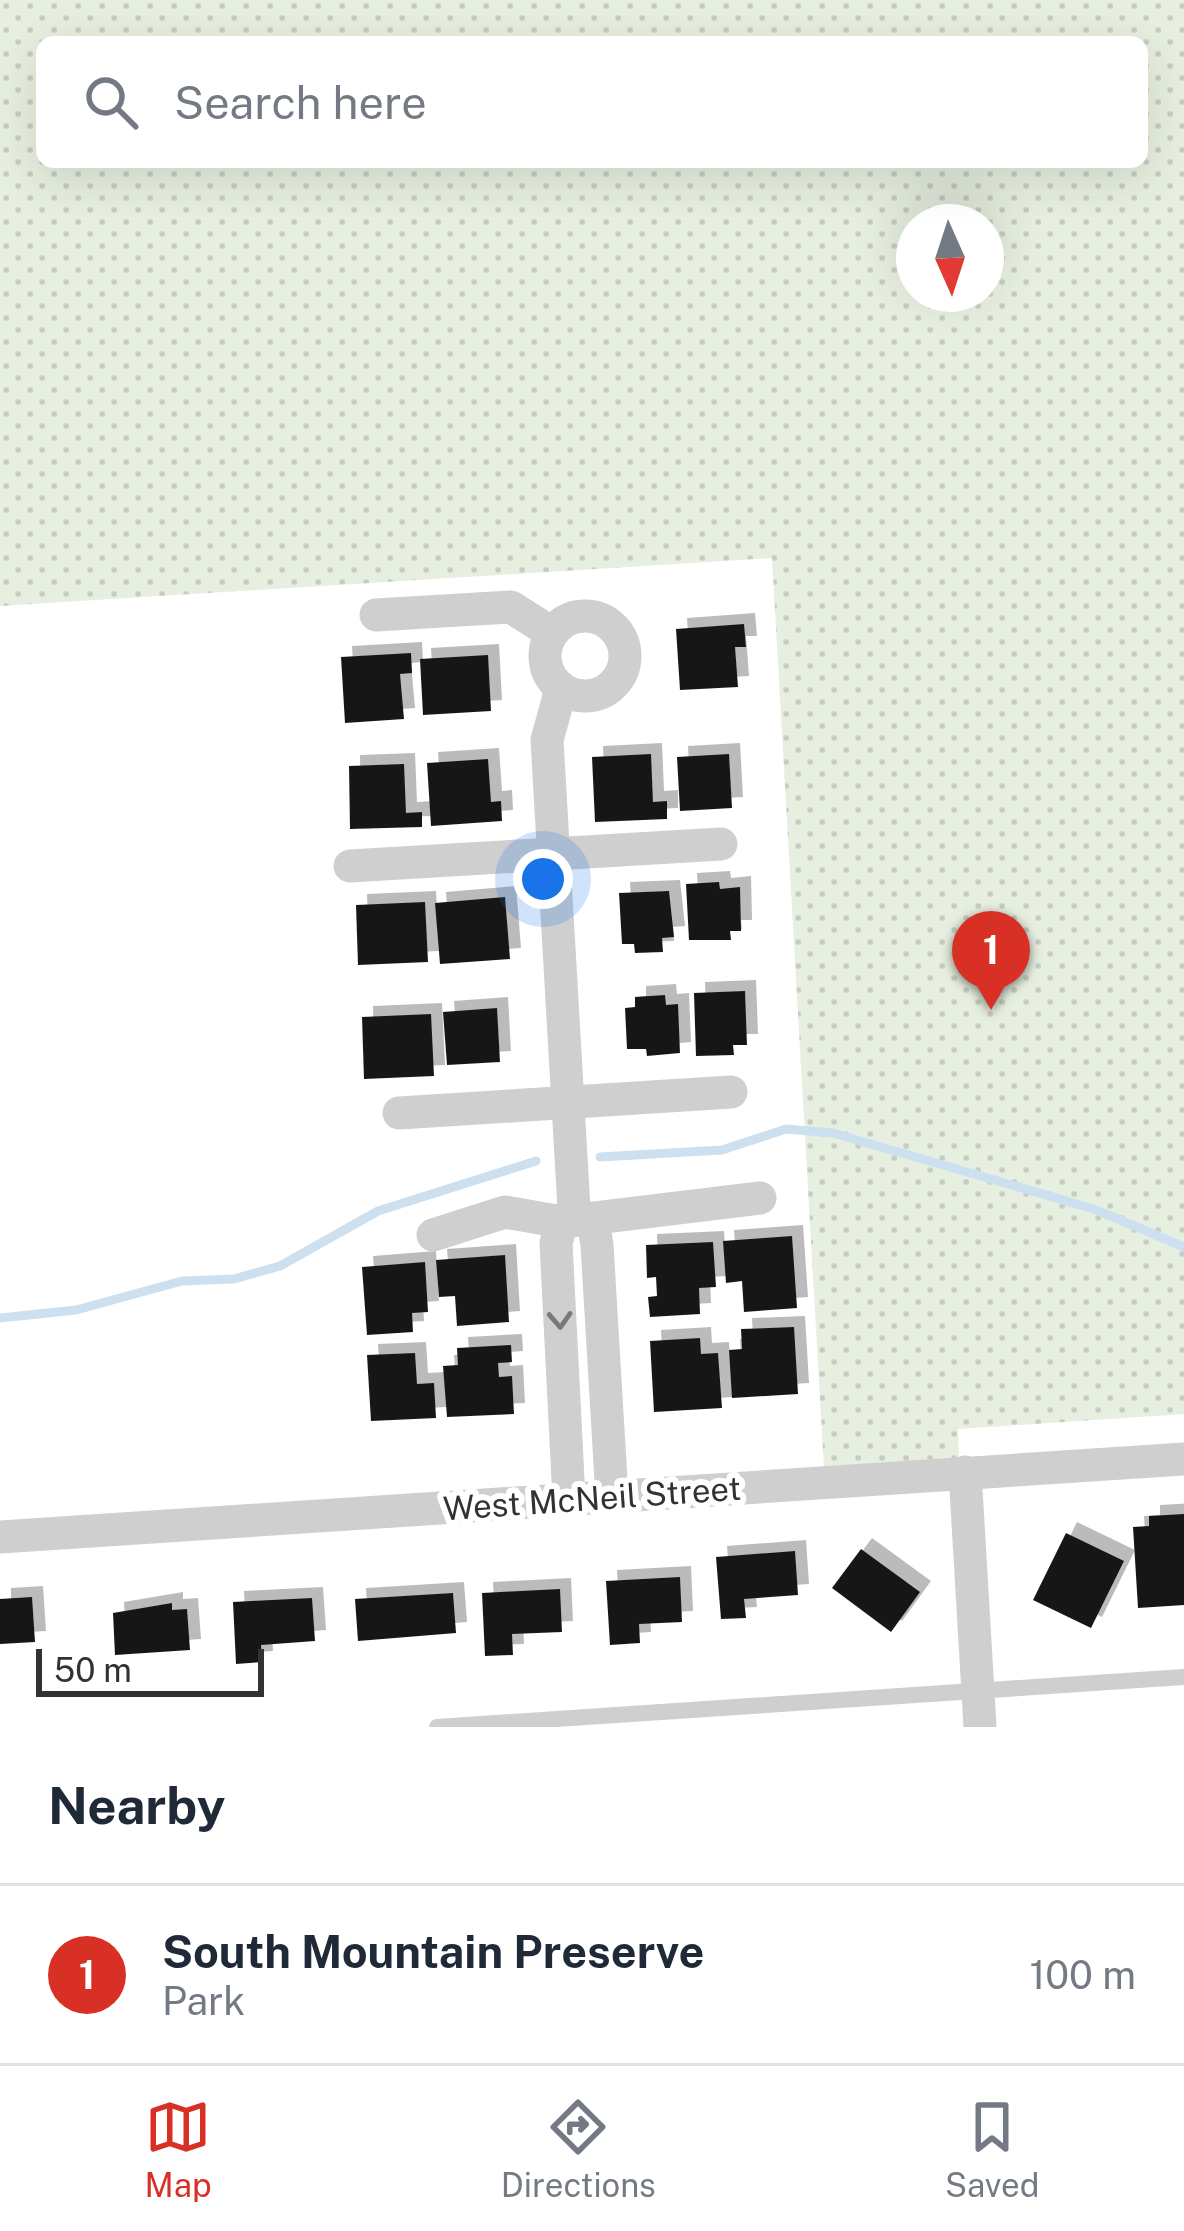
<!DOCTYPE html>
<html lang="en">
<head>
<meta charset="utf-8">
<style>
  :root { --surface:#fff; --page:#f6f6f7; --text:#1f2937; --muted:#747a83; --line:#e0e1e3; --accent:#d93025 }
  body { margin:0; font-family:"Public Sans",sans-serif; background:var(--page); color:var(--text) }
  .compass { position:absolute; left:896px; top:204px; width:108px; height:108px; border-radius:50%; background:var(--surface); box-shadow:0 12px 48px #0002; rotate:177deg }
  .scale { position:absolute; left:36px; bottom:30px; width:228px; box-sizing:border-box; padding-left:12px; border:6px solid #323232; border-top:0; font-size:33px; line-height:42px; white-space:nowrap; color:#323232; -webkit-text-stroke:9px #fff; paint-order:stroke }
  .you { position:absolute; left:543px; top:879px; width:42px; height:42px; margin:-30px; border:9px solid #fff; border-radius:50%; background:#1a73e8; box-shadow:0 0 0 18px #1a73e833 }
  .badge { display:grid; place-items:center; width:78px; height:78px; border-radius:50%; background:var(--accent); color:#fff; font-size:39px; font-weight:700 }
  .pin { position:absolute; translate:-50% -99px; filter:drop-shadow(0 3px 6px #0008) }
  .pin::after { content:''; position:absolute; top:63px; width:42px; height:36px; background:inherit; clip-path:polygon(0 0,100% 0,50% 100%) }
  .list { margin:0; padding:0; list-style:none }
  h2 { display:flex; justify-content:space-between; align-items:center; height:156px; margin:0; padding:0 48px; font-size:51px }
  h2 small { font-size:39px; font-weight:400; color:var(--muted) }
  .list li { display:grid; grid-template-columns:78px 1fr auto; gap:36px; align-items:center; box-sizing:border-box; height:180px; padding:0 48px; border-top:3px solid var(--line) }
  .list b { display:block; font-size:45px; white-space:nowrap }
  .list p { margin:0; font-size:39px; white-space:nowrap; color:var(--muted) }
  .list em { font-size:39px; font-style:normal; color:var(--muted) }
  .icon { flex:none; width:66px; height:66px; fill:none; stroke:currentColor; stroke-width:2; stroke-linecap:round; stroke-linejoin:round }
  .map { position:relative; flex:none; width:1184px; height:1727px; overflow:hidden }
  .search { position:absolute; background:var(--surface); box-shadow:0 12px 48px #0002; left:36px; right:36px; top:36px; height:132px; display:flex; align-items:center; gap:30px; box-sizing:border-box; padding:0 42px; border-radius:18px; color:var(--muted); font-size:45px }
  .sheet { height:336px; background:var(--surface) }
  nav { display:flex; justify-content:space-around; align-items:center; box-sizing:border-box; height:168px; border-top:3px solid var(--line); background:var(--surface); font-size:33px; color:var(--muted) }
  nav a { display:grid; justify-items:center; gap:6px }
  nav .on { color:var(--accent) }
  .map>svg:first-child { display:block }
</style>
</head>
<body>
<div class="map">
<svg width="1184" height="1727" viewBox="0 0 1184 1727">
  <defs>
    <pattern id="park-dots" width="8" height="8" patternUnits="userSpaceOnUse" patternTransform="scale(3)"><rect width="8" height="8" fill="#e7f0e0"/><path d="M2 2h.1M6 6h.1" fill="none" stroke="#c7cec1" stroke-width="1.8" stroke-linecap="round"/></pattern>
    <filter id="shadow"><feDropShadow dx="11" dy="-11" stdDeviation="0" flood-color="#0004"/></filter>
  </defs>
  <rect width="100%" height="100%" fill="#fff"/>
  <path fill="url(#park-dots)" fill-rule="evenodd" d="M0 0H1184V1414L958 1429 959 1464 824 1469 772 558 0 606ZM42 42H1142V162H42ZM914 222H986V294H914Z"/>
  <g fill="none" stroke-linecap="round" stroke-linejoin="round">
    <g stroke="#cce0f0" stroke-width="9">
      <path d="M600 1157 722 1150 786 1129 833 1133 1094 1209 1184 1247"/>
      <path d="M0 1318 76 1310 182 1281 234 1279 280 1266 378 1211 536 1161"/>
    </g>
  </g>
  <g fill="#191919" filter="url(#shadow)">
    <path d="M744 624 746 647H735L738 687 680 690 676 629Z"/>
    <path d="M411 653 412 673 400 674 404 719 345 723 341 657Z"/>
    <path d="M488 655 491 711 423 715 420 659Z"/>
    <path d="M651 754 653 802 667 801V819L595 822 592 757Z"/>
    <path d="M729 754 732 808 680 811 677 757Z"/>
    <path d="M488 759 491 802 501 801 502 821 431 826 427 763Z"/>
    <path d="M404 764 406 813 422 812V827L350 829 349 766Z"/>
    <path d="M719 882 720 889 740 887 741 931H730L731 940H689L686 884Z"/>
    <path d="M669 891 674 937 662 938 663 952 635 953 634 944H622L619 893Z"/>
    <path d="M505 897 510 959 440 964 435 903Z"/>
    <path d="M425 902 428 962 358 965 356 905Z"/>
    <path d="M745 991 747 1045H733L734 1055 696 1056 694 993Z"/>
    <path d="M665 995 666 1005 678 1004 680 1053 647 1056 646 1049H627L625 1008 635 1007V997Z"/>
    <path d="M497 1008 500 1062 447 1065 443 1012Z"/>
    <path d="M431 1014 434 1076 364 1079 362 1017Z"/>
    <path d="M792 1236 797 1308 744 1312 742 1281 726 1283 723 1241Z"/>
    <path d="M713 1242 716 1287 699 1288 700 1314 650 1317 648 1297 657 1296 656 1277 647 1278 646 1245Z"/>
    <path d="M505 1255 509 1322 457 1326 455 1296 439 1297 436 1260Z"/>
    <path d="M425 1262 428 1312 412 1313 413 1332 367 1335 362 1267Z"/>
    <path d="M794 1327 798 1394 732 1398 729 1350 742 1349 741 1329Z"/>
    <path d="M700 1338 701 1354 718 1353 722 1408 654 1412 650 1341Z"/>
    <path d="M511 1345 512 1362 498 1363 499 1377 512 1376 514 1414 447 1417 443 1366 458 1365 457 1348Z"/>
    <path d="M415 1353 417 1384 434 1383 436 1418 371 1421 367 1355Z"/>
    <path d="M1184 1514V1605L1138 1608 1133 1527 1149 1526V1516Z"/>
    <path d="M1066 1533 1124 1561 1091 1628 1033 1600Z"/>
    <path d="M861 1549 920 1592 891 1632 832 1588Z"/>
    <path d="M795 1551 798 1595 744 1599 746 1618 721 1619 716 1557Z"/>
    <path d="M680 1577 682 1622 639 1624 640 1643 610 1645 606 1581Z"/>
    <path d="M560 1589 562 1632 512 1634 513 1655 485 1656 482 1593Z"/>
    <path d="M453 1593 456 1633 358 1641 355 1599Z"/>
    <path d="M32 1597 35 1642 0 1644V1599Z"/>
    <path d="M312 1598 315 1641 261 1645 262 1662 236 1664 233 1602Z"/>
    <path d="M172 1603V1610L187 1609 190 1650 115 1655 113 1613Z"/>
  </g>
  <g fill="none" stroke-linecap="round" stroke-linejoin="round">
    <path stroke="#cfcfcf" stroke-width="16" d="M437 1727 1184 1677"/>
    <g stroke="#cfcfcf" stroke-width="33">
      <path d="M376 615 511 607 552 633"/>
      <circle cx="585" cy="656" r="40"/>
      <path d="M561 689 547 740 574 1209 594 1227 597 1245 612 1497"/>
      <path d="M350 866 721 844"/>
      <path d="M399 1113 731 1092"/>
      <path d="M433 1235 505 1212 562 1222 760 1198"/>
      <path d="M965 1472 980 1727"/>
      <path d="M569 1499 556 1243 562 1222 574 1209"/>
      <path d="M0 1537 1184 1459"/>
    </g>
  </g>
  <defs><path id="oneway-chevron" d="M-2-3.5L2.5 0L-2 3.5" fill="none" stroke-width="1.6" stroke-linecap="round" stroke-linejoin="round" transform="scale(3)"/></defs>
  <use stroke="#797979" href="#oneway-chevron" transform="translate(560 1320) rotate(87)"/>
  <g text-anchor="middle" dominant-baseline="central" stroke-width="12" stroke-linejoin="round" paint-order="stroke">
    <g font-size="33" fill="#323232" stroke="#fff">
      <text transform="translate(592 1498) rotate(-4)">West McNeil Street</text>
    </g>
  </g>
</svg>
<svg class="compass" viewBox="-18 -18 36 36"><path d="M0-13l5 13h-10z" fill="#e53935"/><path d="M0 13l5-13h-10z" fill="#747a83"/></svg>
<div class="scale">50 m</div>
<div class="you"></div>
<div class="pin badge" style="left:991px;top:1010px">1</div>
<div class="search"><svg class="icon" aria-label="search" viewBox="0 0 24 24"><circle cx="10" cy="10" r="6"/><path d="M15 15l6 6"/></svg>Search here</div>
</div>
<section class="sheet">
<h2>Nearby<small></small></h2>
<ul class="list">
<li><span class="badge">1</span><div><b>South Mountain Preserve</b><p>Park</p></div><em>100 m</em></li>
</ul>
</section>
<nav>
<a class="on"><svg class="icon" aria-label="map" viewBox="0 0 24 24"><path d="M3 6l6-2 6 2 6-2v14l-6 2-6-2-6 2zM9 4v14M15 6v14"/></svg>Map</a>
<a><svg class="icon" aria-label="directions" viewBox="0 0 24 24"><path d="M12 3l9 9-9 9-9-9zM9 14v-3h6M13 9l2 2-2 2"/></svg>Directions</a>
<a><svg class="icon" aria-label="saved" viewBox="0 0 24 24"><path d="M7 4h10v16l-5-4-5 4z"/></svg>Saved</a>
</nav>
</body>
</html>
